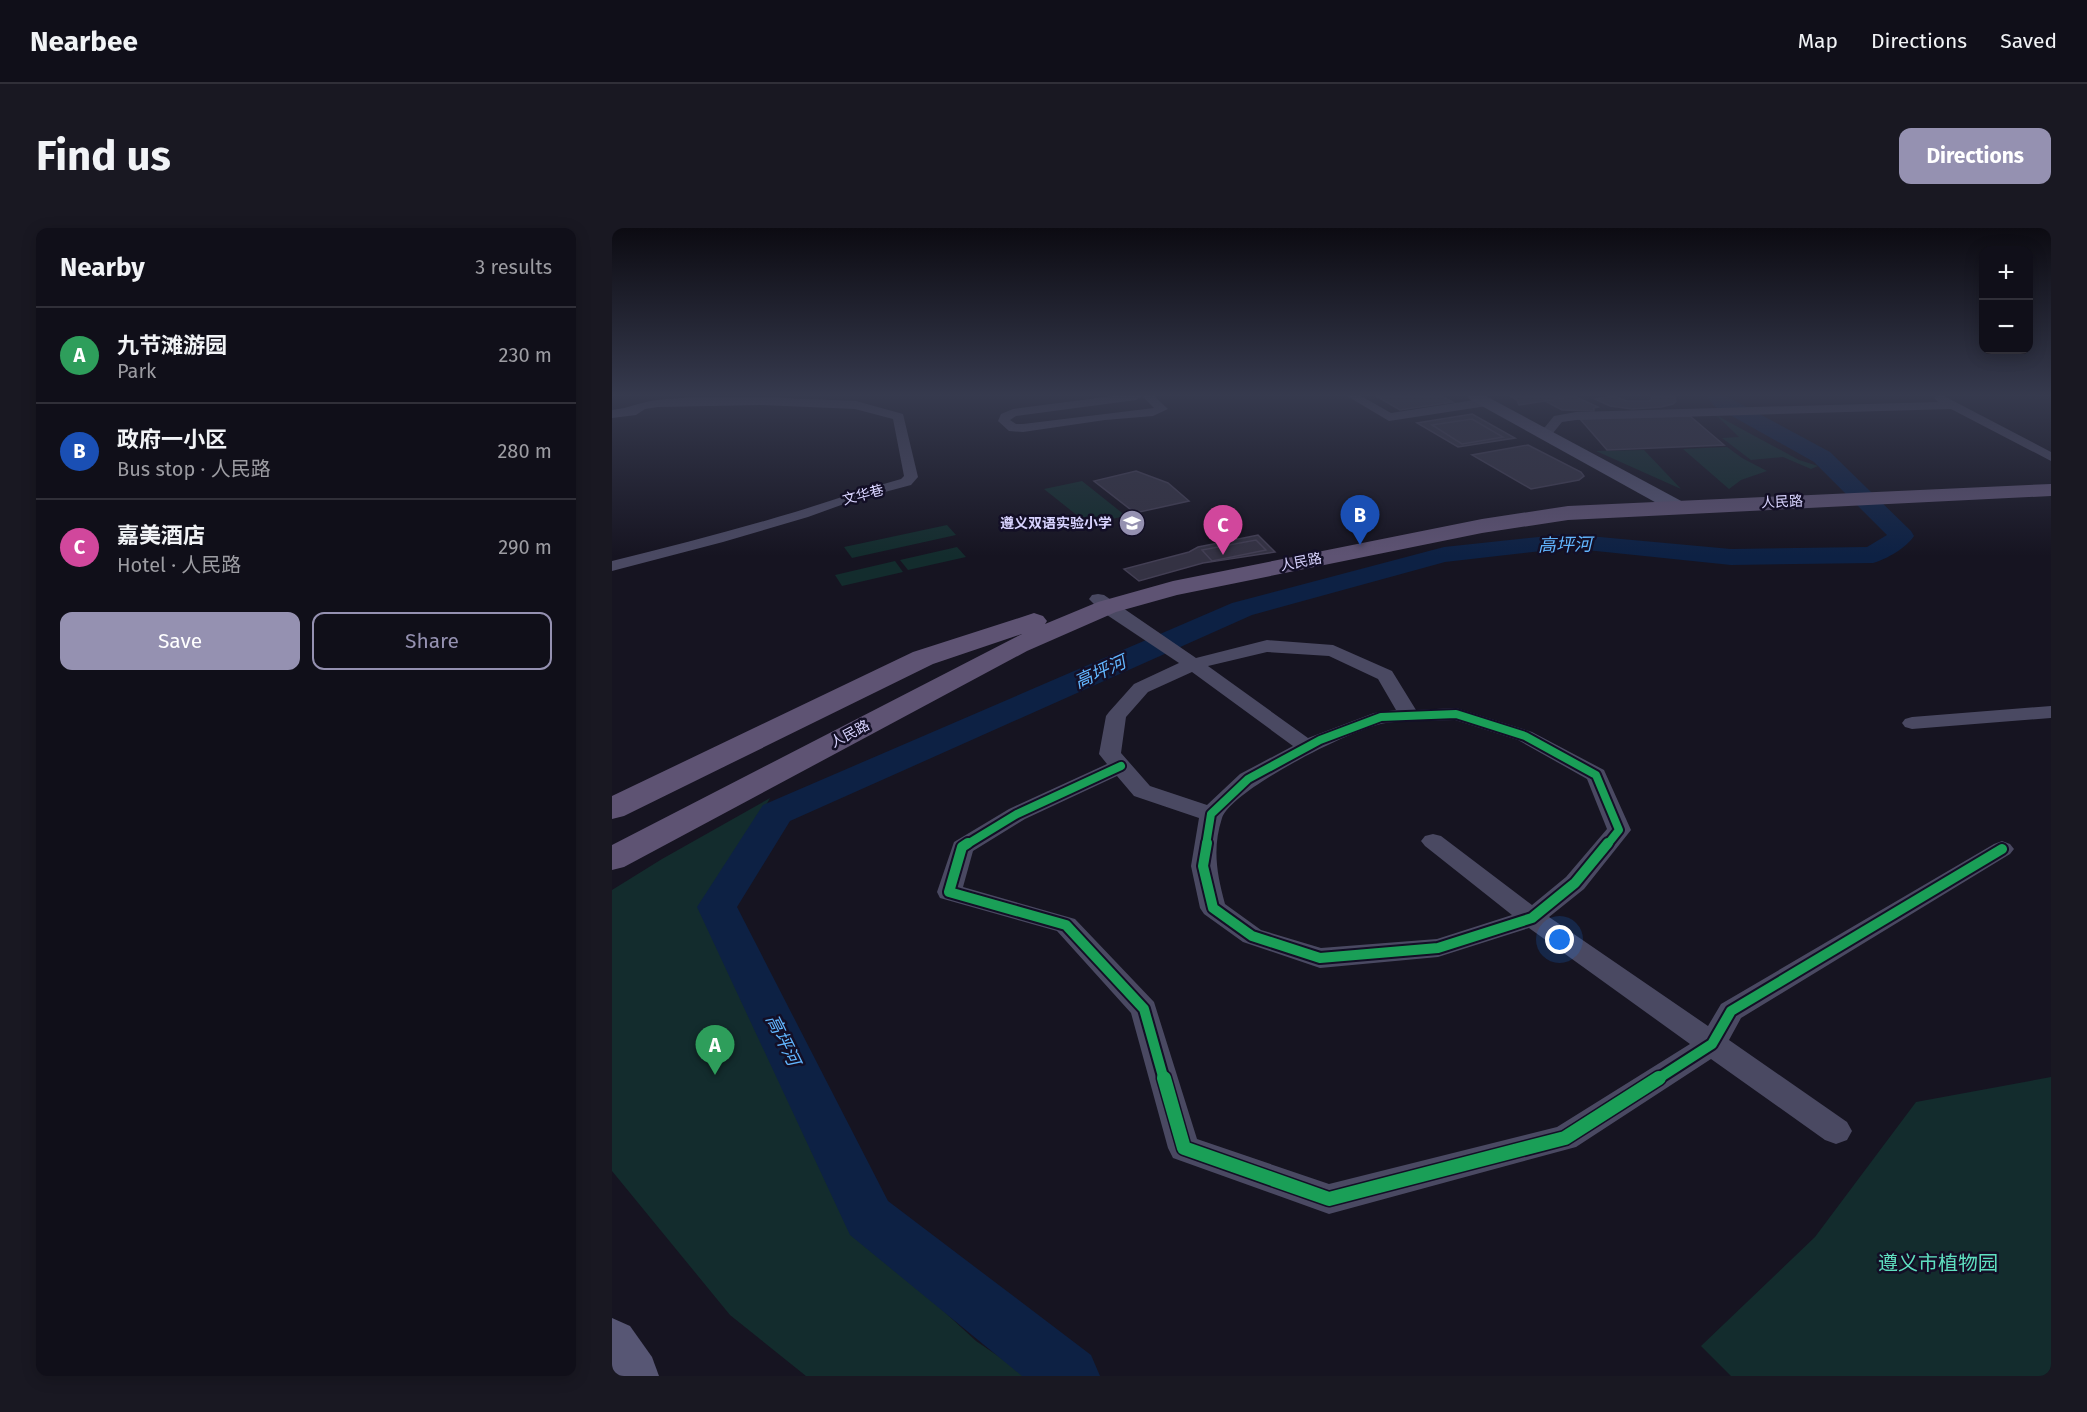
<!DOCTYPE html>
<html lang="en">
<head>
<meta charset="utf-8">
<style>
  :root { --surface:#100f19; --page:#191822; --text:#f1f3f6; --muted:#9c9ca2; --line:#302f38; --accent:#9591b1 }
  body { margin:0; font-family:"Fira Sans","Noto Sans SC",sans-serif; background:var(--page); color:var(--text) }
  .controls { position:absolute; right:18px; top:18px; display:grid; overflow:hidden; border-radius:12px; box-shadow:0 3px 15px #0003 }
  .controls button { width:54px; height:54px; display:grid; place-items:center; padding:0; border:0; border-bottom:2px solid var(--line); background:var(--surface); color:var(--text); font:30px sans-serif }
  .you { position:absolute; left:948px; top:712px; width:21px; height:21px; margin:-15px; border:4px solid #fff; border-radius:50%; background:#1a73e8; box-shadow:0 0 0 9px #1a73e833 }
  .badge { display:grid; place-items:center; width:39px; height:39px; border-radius:50%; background:var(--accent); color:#fff; font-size:20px; font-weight:700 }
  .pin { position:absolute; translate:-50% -50px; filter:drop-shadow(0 2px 3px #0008) }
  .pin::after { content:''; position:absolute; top:32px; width:21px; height:18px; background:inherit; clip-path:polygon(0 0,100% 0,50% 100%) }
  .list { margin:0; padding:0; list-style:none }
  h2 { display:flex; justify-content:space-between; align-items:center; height:78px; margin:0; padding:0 24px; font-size:26px }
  h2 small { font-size:20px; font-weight:400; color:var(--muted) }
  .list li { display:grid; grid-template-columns:39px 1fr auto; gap:18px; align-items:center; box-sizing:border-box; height:96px; padding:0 24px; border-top:2px solid var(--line) }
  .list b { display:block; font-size:22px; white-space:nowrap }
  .list p { margin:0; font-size:20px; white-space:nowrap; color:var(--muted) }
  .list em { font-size:20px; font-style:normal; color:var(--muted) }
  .actions { display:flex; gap:12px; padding:18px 24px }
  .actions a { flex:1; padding:14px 0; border:2px solid var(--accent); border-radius:12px; text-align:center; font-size:21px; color:var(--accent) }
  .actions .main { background:var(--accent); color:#fff }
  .map { position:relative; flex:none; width:1439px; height:1148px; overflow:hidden; border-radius:12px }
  header { display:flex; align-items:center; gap:36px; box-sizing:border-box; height:84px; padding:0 30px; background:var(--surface); border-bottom:2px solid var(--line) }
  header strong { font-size:28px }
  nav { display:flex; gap:33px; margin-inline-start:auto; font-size:21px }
  .intro { display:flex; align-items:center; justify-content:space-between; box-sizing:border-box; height:144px; padding:0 36px }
  h1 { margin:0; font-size:42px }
  .button { padding:15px 27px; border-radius:12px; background:var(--accent); color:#fff; font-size:21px; font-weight:700 }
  main { display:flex; gap:36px; padding:0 36px }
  aside { flex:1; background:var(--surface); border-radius:12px; box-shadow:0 3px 15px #0003 }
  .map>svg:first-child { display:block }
</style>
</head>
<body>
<header>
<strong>Nearbee</strong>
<nav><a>Map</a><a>Directions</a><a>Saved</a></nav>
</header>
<div class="intro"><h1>Find us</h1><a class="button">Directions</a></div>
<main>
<aside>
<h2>Nearby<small>3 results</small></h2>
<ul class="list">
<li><span class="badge" style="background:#2e9e5b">A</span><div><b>九节滩游园</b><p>Park</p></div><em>230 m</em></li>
<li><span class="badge" style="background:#1a4fb4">B</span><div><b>政府一小区</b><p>Bus stop · 人民路</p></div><em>280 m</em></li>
<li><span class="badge" style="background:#d1479c">C</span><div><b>嘉美酒店</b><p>Hotel · 人民路</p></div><em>290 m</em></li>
</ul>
<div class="actions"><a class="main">Save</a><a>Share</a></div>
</aside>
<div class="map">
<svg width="1439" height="1148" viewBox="0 0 1439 1148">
  <rect width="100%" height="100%" fill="#161421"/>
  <g fill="#132c2d">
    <path d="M1104 187 1187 232 1206 238 1199 241 1171 229 1139 232 1110 210 1127 209Z"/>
    <path d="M1115 219 1130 230 1155 243 1129 252 1117 261 1071 221Z"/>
    <path d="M1032 222 1069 261 984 223Z"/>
    <path d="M470 253 514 288 476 296 432 261Z"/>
    <path d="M335 297 344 307 240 330 232 319Z"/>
    <path d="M345 319 354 329 296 342 288 332Z"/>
    <path d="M283 333 291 344 230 358 223 347Z"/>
    <path d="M158 570 137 609 122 652 124 686 165 764 248 931 274 1030 364 1113 415 1148H194L118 1087 0 943V662L50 631Z"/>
    <path d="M1439 849V1148H1119L1089 1118 1203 1009 1304 874Z"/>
  </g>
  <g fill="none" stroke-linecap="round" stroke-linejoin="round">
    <path fill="#0d2144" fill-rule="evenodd" d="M1095 168H1114L1218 224 1299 303 1302 308C1294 320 1275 331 1261 335L1119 337 955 320 833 334 640 387 178 593 125 679 276 973 479 1127 488 1148H410L238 1007 85 679 151 577 620 375 832 319 955 306 1119 321 1255 319 1275 307 1202 234 1102 178Z"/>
  </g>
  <g fill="#343243" stroke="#433f54" stroke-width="1.5">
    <path d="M764 168H830L841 174 788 182Z"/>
    <path d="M898 168H947L952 170 907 177 905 172Z"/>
    <path d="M947 168H962L986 179 982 180V183L950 182 933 173 952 170Z"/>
    <path d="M1002 168 1015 173H1037L1040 171 1039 168H1062L1064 173 1061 176 1049 179 1020 181 998 178 983 171Z"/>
    <path d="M860 186 903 210 846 219 805 195Z"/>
    <path d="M1078 188 1112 217 995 222 968 191Z"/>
    <path d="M860 191 891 209 850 216 820 197Z"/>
    <path d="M916 217 969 244 972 248 967 252 919 261 860 227Z"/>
    <path d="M524 243 556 255 577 273 523 285 482 253Z"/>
    <path d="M646 307 663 324 591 335 527 353 512 341 577 324 586 319Z"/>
    <path d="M644 312 654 322 600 333 590 322Z"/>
  </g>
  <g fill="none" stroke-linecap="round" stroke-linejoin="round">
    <g fill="#4a4962" fill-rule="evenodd">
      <path d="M501 168H542L556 181 541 188 493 192 411 204 397 203 386 193 389 186 401 181ZM530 168 542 180 411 196H404L398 192 404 188 524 172Z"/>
      <path d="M735 168H749L779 185 875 170 881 174 875 178 777 193Z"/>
      <path d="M1324 168H1332L1439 224V233L1339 181 964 192 950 194 941 205 929 208 923 204 933 199 942 188 964 184 1326 174 1322 170Z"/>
      <path d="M148 169 244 173 291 186 306 249 299 257 243 272 196 289 111 314 0 343V333C61 318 123 302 183 284 219 273 253 261 289 251L292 248 281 191 243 181 148 177 46 179 33 181 24 187 0 190V182C18 180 28 174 45 172 78 168 114 170 148 169Z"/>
      <path d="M486 366 492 367 584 430 655 412 721 417 780 443 804 482 844 480 920 504 992 542 1019 602 972 661 937 689 1096 798 1109 776 1382 616 1390 613 1398 616 1402 621 1398 626 1129 790 1117 812 1235 894 1240 903 1235 912 1224 916 1213 912 1099 831 964 919 717 986 561 930 556 920 519 785 445 703 328 670 325 664 342 614 397 581 495 536 487 526 494 488 497 484 522 456 567 435 489 383 477 371 480 367ZM655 424 717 428 766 451 784 482 762 485 696 510 596 438ZM580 444 681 518 628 546 595 577 538 558 509 525 514 489 536 464ZM843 492 906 512 975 551 995 601 954 649 920 677 829 608 821 606 813 608 809 613 813 618 900 687 825 711 709 720 649 702 613 676C605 646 600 621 610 590 619 562 743 499 774 495 796 492 820 493 843 492ZM505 548 522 568 587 590 579 638 588 680 592 686 631 714 708 740 826 729 917 700 1078 816 945 899 717 956 585 911 542 774 463 691 351 659 361 623 413 591Z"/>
      <path d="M1439 478V490L1300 501 1293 499 1290 495 1293 491 1300 489Z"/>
    </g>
    <g fill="#575674" fill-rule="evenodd">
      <path d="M855 168H874L1073 275 1076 279 1073 283 1066 285 1059 283 857 171Z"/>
      <path d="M0 1090 18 1098 40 1129 47 1148H0Z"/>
    </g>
    <path fill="#5e5373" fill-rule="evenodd" d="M1439 256V268L956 292 870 305 565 367 504 384 415 423 12 639 0 642V617L410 406 321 436 12 588 0 591V568L301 424 413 388 422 385 431 388 435 393 433 396 486 374 561 353 870 291 956 278Z"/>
    <defs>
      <g id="cycleway-far2">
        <path d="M354 617 405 586 509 538"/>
        <path d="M594 617 599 586 636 551 708 512 769 489 844 486 913 508 984 547 1007 602 995 617"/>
      </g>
      <g id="cycleway-far1">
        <path d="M356 615 350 619 337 664 454 697 532 781 552 852"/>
        <path d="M595 615 591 638 601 680 640 708 708 730 826 720 920 690 963 655 996 615"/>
        <path d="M1044 852 1100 816 1119 783 1390 621"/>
      </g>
      <path id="cycleway" d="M552 850 572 920 717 971 953 910 1047 850"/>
    </defs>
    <use href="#cycleway-far2" stroke="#130f26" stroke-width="12"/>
    <use href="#cycleway-far1" stroke="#130f26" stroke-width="14"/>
    <use href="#cycleway" stroke="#130f26" stroke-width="17"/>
    <use href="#cycleway-far2" stroke="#1a9f57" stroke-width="8"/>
    <use href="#cycleway-far1" stroke="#1a9f57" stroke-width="10"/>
    <use href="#cycleway" stroke="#1a9f57" stroke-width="14"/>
  </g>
  <linearGradient id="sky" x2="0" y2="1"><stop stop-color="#0c0b12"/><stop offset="0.51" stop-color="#363a4e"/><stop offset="1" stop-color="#363a4e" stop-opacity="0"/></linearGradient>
  <rect width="1439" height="328" fill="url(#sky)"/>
  <defs>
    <symbol id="school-disc" viewBox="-11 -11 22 22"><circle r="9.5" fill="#9591b1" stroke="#130f26"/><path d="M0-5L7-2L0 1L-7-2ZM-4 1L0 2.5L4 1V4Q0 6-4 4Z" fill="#fff"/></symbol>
  </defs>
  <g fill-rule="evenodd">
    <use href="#school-disc" x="505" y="280" width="30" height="30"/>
  </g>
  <g text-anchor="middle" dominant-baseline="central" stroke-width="5" stroke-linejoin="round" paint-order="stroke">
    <g font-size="14" fill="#d9d4ff" stroke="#130f26">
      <text transform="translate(251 267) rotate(-15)">文华巷</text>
      <text transform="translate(1170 274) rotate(-3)">人民路</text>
      <text transform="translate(689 334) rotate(-11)">人民路</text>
      <text transform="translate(238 506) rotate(-28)">人民路</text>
    </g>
    <g font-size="14" font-weight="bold" fill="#d9d4ff" stroke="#130f26" text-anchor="end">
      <text x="500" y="295">遵义双语实验小学</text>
    </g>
    <g font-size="18" font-style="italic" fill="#62b6ff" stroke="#130f26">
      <text transform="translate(953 317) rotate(-1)">高坪河</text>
      <text transform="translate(488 444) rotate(-24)">高坪河</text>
      <text transform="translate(171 812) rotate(64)">高坪河</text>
    </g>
    <g font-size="20" fill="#5fe0c0" stroke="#130f26">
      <text x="1326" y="1035">遵义市植物园</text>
    </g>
  </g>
</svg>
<div class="controls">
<button>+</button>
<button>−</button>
</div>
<div class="you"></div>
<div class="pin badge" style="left:103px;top:847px;background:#2e9e5b">A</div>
<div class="pin badge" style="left:748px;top:317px;background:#1a4fb4">B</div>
<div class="pin badge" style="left:611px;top:327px;background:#d1479c">C</div>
</div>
</main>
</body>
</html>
